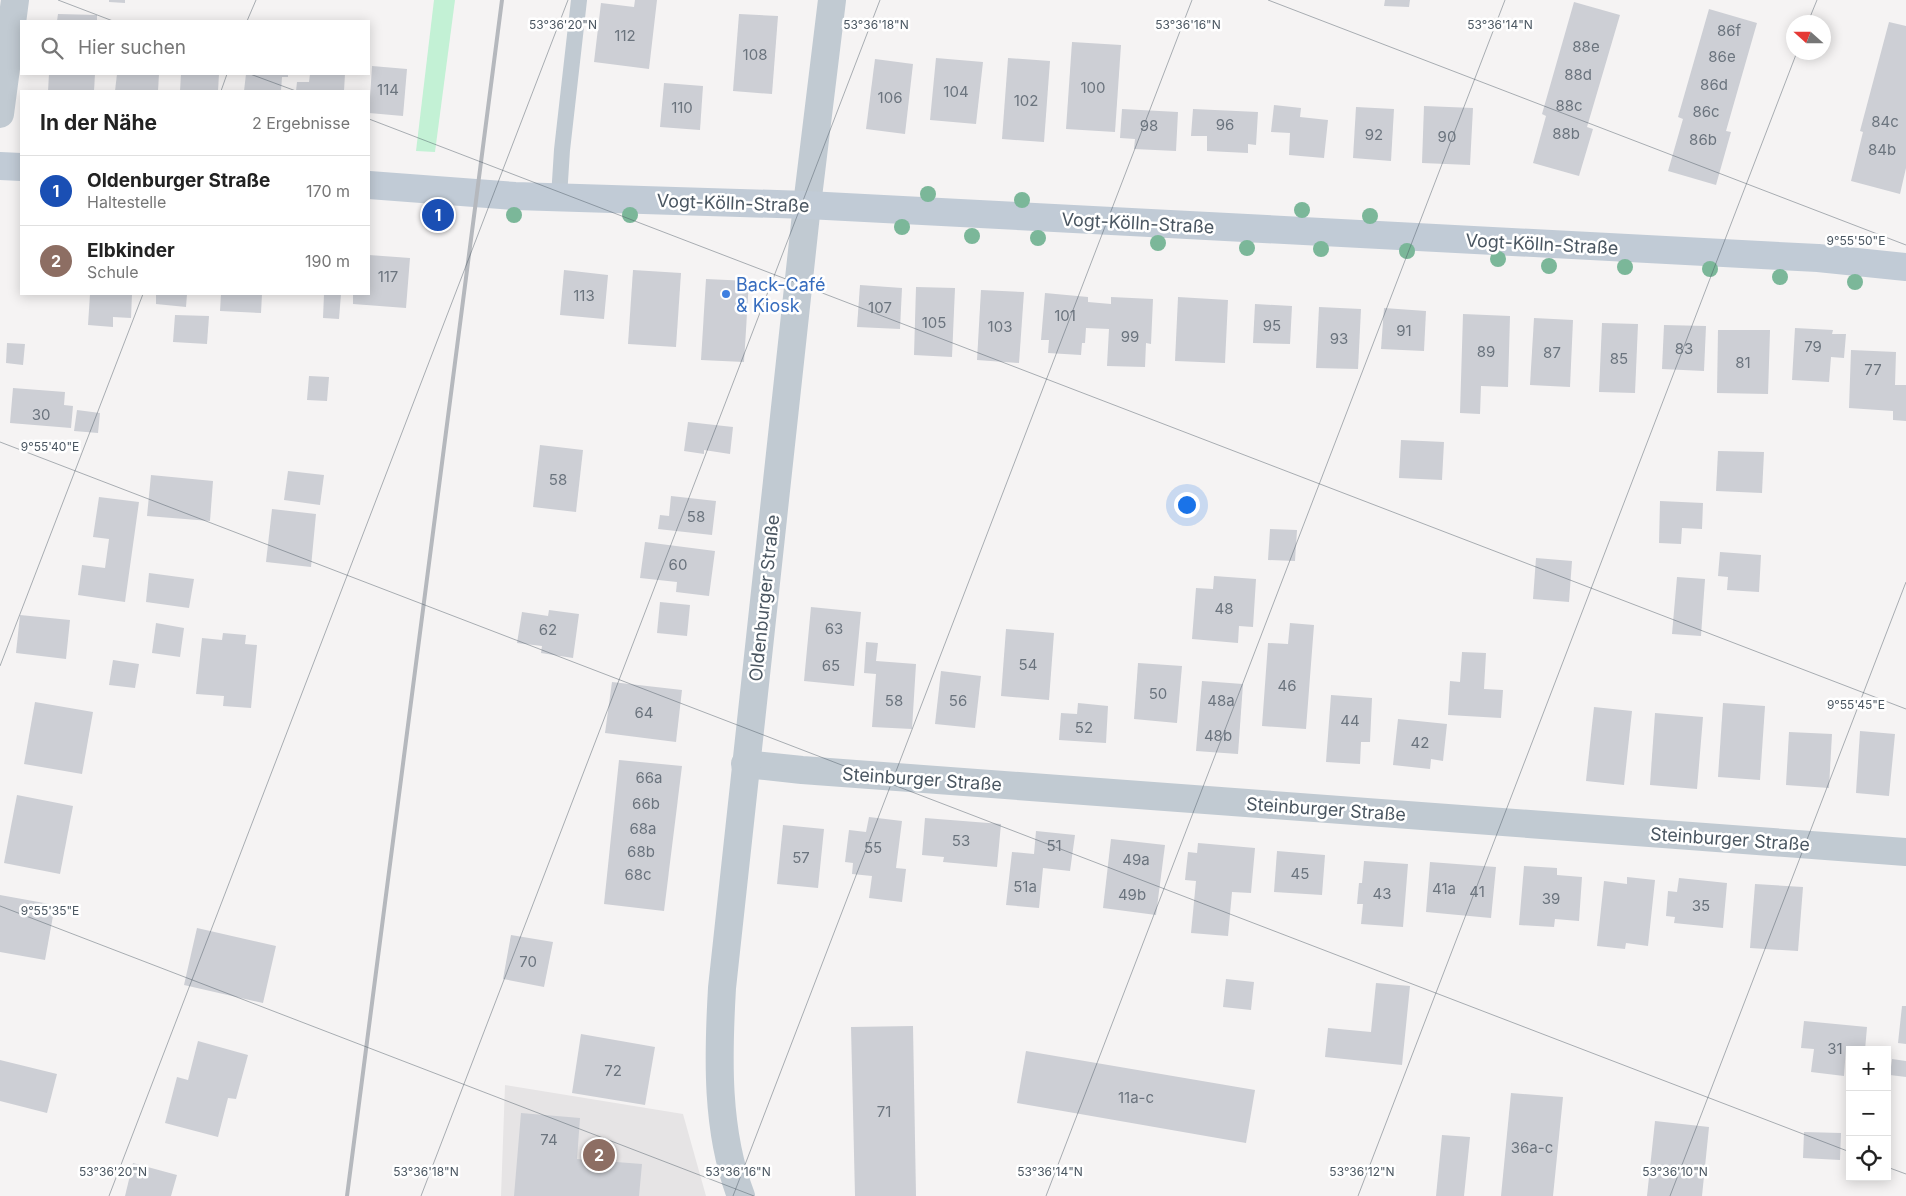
<!DOCTYPE html>
<html lang="de">
<head>
<meta charset="utf-8">
<style>
  :root { --surface:#fff; --page:#f2f2f2; --text:#222; --muted:#767676; --line:#e0e0e0; --accent:#0f766e }
  body { margin:0; font-family:Inter,sans-serif; background:var(--page); color:var(--text) }
  .controls { position:absolute; right:15px; bottom:15px; display:grid; overflow:hidden; border-radius:0px; box-shadow:0 2px 12px #0003 }
  .controls button { width:45px; height:45px; display:grid; place-items:center; padding:0; border:0; border-bottom:1px solid var(--line); background:var(--surface); color:var(--text); font:25px sans-serif }
  .compass { position:absolute; left:1786px; top:15px; width:45px; height:45px; border-radius:50%; background:var(--surface); box-shadow:0 2px 12px #0003; rotate:291deg }
  .you { position:absolute; left:1186px; top:504px; width:18px; height:18px; margin:-12px; border:4px solid #fff; border-radius:50%; background:#1a73e8; box-shadow:0 0 0 8px #1a73e833 }
  .badge { display:grid; place-items:center; width:32px; height:32px; border-radius:50%; background:var(--accent); color:#fff; font-size:16px; font-weight:700 }
  .pin { position:absolute; translate:-50% -50%; border:2px solid #fff; box-shadow:0 1px 5px #0006 }
  .list { margin:0; padding:0; list-style:none }
  h2 { display:flex; justify-content:space-between; align-items:center; height:65px; margin:0; padding:0 20px; font-size:21px }
  h2 small { font-size:16px; font-weight:400; color:var(--muted) }
  .list li { display:grid; grid-template-columns:32px 1fr auto; gap:15px; align-items:center; box-sizing:border-box; height:70px; padding:0 20px; border-top:1px solid var(--line) }
  .list b { display:block; font-size:19px; white-space:nowrap }
  .list p { margin:0; font-size:16px; white-space:nowrap; color:var(--muted) }
  .list em { font-size:16px; font-style:normal; color:var(--muted) }
  .icon { flex:none; width:28px; height:28px; fill:none; stroke:currentColor; stroke-width:2; stroke-linecap:round; stroke-linejoin:round }
  .map { position:relative; flex:none; width:1906px; height:1196px; overflow:hidden }
  .search { position:absolute; background:var(--surface); box-shadow:0 2px 12px #0003; left:20px; top:20px; width:350px; height:55px; display:flex; align-items:center; gap:12px; box-sizing:border-box; padding:0 18px; border-radius:0px; color:var(--muted); font-size:19px }
  .panel { position:absolute; background:var(--surface); box-shadow:0 2px 12px #0003; left:20px; top:90px; width:350px; height:205px; border-radius:0px }
  .map>svg:first-child { display:block }
</style>
</head>
<body>
<div class="map">
<svg width="1906" height="1196" viewBox="0 0 1906 1196">
  <rect width="100%" height="100%" fill="#f5f3f3"/>
  <path fill="#e6e4e5" d="M505 1085 683 1114 706 1196H501Z"/>
  <path fill="#c3f1d5" d="M434 0H455L435 152 416 151Z"/>
  <g fill="#cdcfd5">
    <path d="M109 0H125V3L109 2Z"/>
    <path d="M635 0H657L649 69 594 62 601 3 634 7Z"/>
    <path d="M1385 0H1410L1409 7 1384 6Z"/>
    <path d="M1574 2 1620 15 1587 127 1593 129 1579 176 1533 163 1546 116 1542 114Z"/>
    <path d="M1709 9 1757 23 1726 131 1731 132 1716 185 1668 171 1683 119 1678 117Z"/>
    <path d="M58 14 97 15V21H57Z"/>
    <path d="M739 14 778 16 772 94 733 91Z"/>
    <path d="M1889 22 1906 26V168L1900 194 1851 181 1863 132 1860 131Z"/>
    <path d="M1072 42 1121 45 1115 132 1066 129Z"/>
    <path d="M936 58 983 62 976 124 930 120Z"/>
    <path d="M1008 58 1050 61 1044 142 1002 139Z"/>
    <path d="M875 59 913 64 905 134 866 129Z"/>
    <path d="M372 66 407 69 403 116 369 113Z"/>
    <path d="M49 74H95L94 91H48Z"/>
    <path d="M117 74H159L158 91H115Z"/>
    <path d="M181 74H219L218 91H180Z"/>
    <path d="M246 74H288V77H282L281 91H244Z"/>
    <path d="M310 74H345L344 91H296L297 82H309Z"/>
    <path d="M664 83 703 86 700 130 660 127Z"/>
    <path d="M1274 105 1301 108 1300 117 1328 120 1324 158 1289 155 1290 133 1271 132Z"/>
    <path d="M1424 106 1473 108 1470 165 1422 163Z"/>
    <path d="M1356 107 1394 109 1391 161 1353 158Z"/>
    <path d="M1122 109 1178 112 1176 151 1134 149 1135 139 1120 138Z"/>
    <path d="M1193 109 1258 112 1256 145 1248 144V153L1207 151V136H1191Z"/>
    <path d="M369 255 410 258 406 308 353 304V294H369Z"/>
    <path d="M564 270 608 275 604 319 560 315Z"/>
    <path d="M633 270 681 273 676 347 628 344Z"/>
    <path d="M706 279 749 281 744 362 701 360Z"/>
    <path d="M860 285 902 288 900 329 857 327Z"/>
    <path d="M916 287 955 288 952 357 914 355Z"/>
    <path d="M981 290 1024 292 1019 363 977 360Z"/>
    <path d="M1045 293 1088 297V302L1111 304V297L1153 299 1151 344 1146 343 1145 367 1107 366 1109 329 1086 328 1085 343H1082L1081 355 1048 353 1049 340H1041Z"/>
    <path d="M90 294H132L131 318 113 317V327L88 325Z"/>
    <path d="M156 294H187L186 307 156 304Z"/>
    <path d="M221 294H262L261 313 220 311Z"/>
    <path d="M324 294H341L339 319 323 318Z"/>
    <path d="M1178 297 1228 300 1225 363 1175 361Z"/>
    <path d="M1255 304 1292 306 1290 344 1253 343Z"/>
    <path d="M1319 307 1361 309 1358 369 1316 368Z"/>
    <path d="M1384 308 1426 311 1424 351 1381 349Z"/>
    <path d="M1463 314 1510 316 1508 387 1481 386 1480 414 1460 413Z"/>
    <path d="M175 315 209 316 207 344 173 342Z"/>
    <path d="M1534 318 1573 320 1570 387 1530 385Z"/>
    <path d="M1602 323 1638 324 1635 393 1599 392Z"/>
    <path d="M1664 325 1706 326 1704 371 1662 369Z"/>
    <path d="M1795 328 1833 330 1832 334H1846L1844 358 1831 357 1829 382 1792 380Z"/>
    <path d="M1718 330H1770L1768 394 1717 393Z"/>
    <path d="M7 343 25 344 23 365 6 363Z"/>
    <path d="M1851 350 1896 352 1895 385H1906V421L1893 420V411L1849 408Z"/>
    <path d="M309 376 329 377 327 401 307 400Z"/>
    <path d="M13 388 65 392 64 405 73 406 71 428 10 423Z"/>
    <path d="M77 410 100 413 98 433 74 431Z"/>
    <path d="M688 422 733 427 730 454 704 450V454L684 451Z"/>
    <path d="M1401 440 1444 442 1442 480 1399 478Z"/>
    <path d="M540 445 583 450 576 512 533 507Z"/>
    <path d="M1718 451 1764 452 1762 493 1716 491Z"/>
    <path d="M288 471 324 475 320 505 284 500Z"/>
    <path d="M151 475 213 481 210 521 147 516Z"/>
    <path d="M671 496 716 501 712 535 658 529 660 515 669 516Z"/>
    <path d="M99 497 139 502 125 602 78 595 82 565 105 568 109 539 93 537Z"/>
    <path d="M1660 501 1703 503 1702 529 1682 528 1681 544 1659 543Z"/>
    <path d="M272 509 316 514 311 567 266 562Z"/>
    <path d="M1270 529 1297 530 1295 561 1268 560Z"/>
    <path d="M645 542 715 551 709 596 676 592 677 582 640 578Z"/>
    <path d="M1720 552 1761 555 1759 592 1727 590 1728 577 1718 576Z"/>
    <path d="M1536 558 1572 561 1569 602 1533 599Z"/>
    <path d="M149 573 194 579 189 608 146 602Z"/>
    <path d="M1214 576 1256 579 1253 627 1239 626 1238 643 1192 639 1196 588 1213 589Z"/>
    <path d="M1677 577 1705 579 1701 636 1672 634Z"/>
    <path d="M660 602 690 605 687 636 657 633Z"/>
    <path d="M811 607 861 612 854 686 804 681Z"/>
    <path d="M549 610 579 614 573 658 541 653 542 646 517 643 522 612 548 616Z"/>
    <path d="M20 615 70 620 66 659 16 653Z"/>
    <path d="M156 623 184 628 180 657 152 653Z"/>
    <path d="M1290 623 1314 625 1306 729 1262 726 1268 643 1288 644Z"/>
    <path d="M1006 629 1054 633 1049 700 1001 696Z"/>
    <path d="M223 633 246 635 245 644 257 645 251 708 223 706 224 696 196 694 202 638 222 640Z"/>
    <path d="M866 642 878 643 876 661 916 664 912 729 872 727 876 674 864 673Z"/>
    <path d="M1462 652 1486 653 1484 689 1503 690 1501 718 1448 715 1450 681 1460 682Z"/>
    <path d="M113 660 139 664 135 688 109 685Z"/>
    <path d="M1138 663 1182 666 1177 723 1134 719Z"/>
    <path d="M941 671 981 676 975 728 935 724Z"/>
    <path d="M1202 681 1243 684 1238 754 1196 751Z"/>
    <path d="M612 682 682 690 676 742 605 733Z"/>
    <path d="M1331 695 1372 698 1370 742H1361L1360 764 1326 762Z"/>
    <path d="M35 702 93 712 82 774 24 764Z"/>
    <path d="M1078 703 1108 706 1106 743 1059 740 1061 713 1077 714Z"/>
    <path d="M1723 703 1765 706 1760 780 1718 777Z"/>
    <path d="M1594 707 1632 711 1624 785 1586 781Z"/>
    <path d="M1655 713 1703 717 1697 789 1650 785Z"/>
    <path d="M1398 719 1447 724 1443 761 1431 759 1430 769 1393 765Z"/>
    <path d="M1860 731 1895 734 1889 796 1856 793Z"/>
    <path d="M1789 732 1832 734 1829 788 1786 785Z"/>
    <path d="M619 760 682 766 664 911 604 904Z"/>
    <path d="M17 795 73 806 60 874 4 863Z"/>
    <path d="M869 817 902 821 896 868 906 869 902 902 869 898 872 876 852 874 853 863 845 862 849 830 866 832Z"/>
    <path d="M925 818 1001 824 997 867 943 862 944 857 922 855Z"/>
    <path d="M783 825 824 829 818 888 777 884Z"/>
    <path d="M1036 831 1075 835 1070 871 1043 868 1039 908 1006 905 1012 852 1034 854Z"/>
    <path d="M1111 839 1165 845 1156 915 1103 908Z"/>
    <path d="M1198 843 1255 848 1251 893 1232 892 1228 936 1191 933 1196 881 1185 880 1188 852 1197 853Z"/>
    <path d="M1277 851 1325 855 1322 895 1274 892Z"/>
    <path d="M1364 861 1408 864 1403 927 1361 924 1363 904H1357L1359 883H1362Z"/>
    <path d="M1430 862 1496 867 1491 918 1426 912Z"/>
    <path d="M1524 866 1557 868V875L1582 877 1579 921 1555 919 1554 927 1519 925Z"/>
    <path d="M1627 877 1655 880 1648 946 1626 943 1625 949 1597 946 1604 881 1627 884Z"/>
    <path d="M1679 878 1727 883 1723 928 1674 923 1675 917 1666 916 1668 891 1677 892Z"/>
    <path d="M1755 884 1803 887 1798 951 1750 948Z"/>
    <path d="M0 895 55 905 45 960 0 952Z"/>
    <path d="M197 928 276 946 263 1003 184 985Z"/>
    <path d="M511 935 553 942 544 987 503 979Z"/>
    <path d="M1226 979 1254 982 1251 1010 1223 1007Z"/>
    <path d="M1376 983 1410 986 1402 1065 1325 1057 1328 1028 1371 1032Z"/>
    <path d="M1902 1006H1906V1044L1898 1043Z"/>
    <path d="M1804 1021 1867 1027 1865 1050 1846 1048 1844 1076 1811 1072 1814 1049 1801 1048Z"/>
    <path d="M913 1026 916 1196H855L851 1027Z"/>
    <path d="M581 1034 655 1047 645 1105 572 1093Z"/>
    <path d="M198 1041 248 1055 236 1099 228 1098 218 1137 165 1123 177 1077 188 1080Z"/>
    <path d="M1026 1051 1255 1090 1246 1143 1017 1103Z"/>
    <path d="M1892 1059 1906 1061V1077L1890 1075Z"/>
    <path d="M0 1060 57 1074 47 1113 0 1101Z"/>
    <path d="M1511 1093 1563 1097 1553 1196H1501Z"/>
    <path d="M521 1113 580 1118 577 1159 642 1164 639 1196H514Z"/>
    <path d="M1655 1121 1709 1127 1702 1196H1647Z"/>
    <path d="M1804 1132 1841 1133 1840 1160 1803 1158Z"/>
    <path d="M1442 1135 1470 1137 1464 1196H1436Z"/>
    <path d="M133 1163 177 1175 171 1196H125Z"/>
  </g>
  <g fill="none" stroke-linecap="round" stroke-linejoin="round">
    <path stroke="#c1cad2" stroke-width="16" d="M559 197 562 150 579 0"/>
    <g stroke="#c1cad2" stroke-width="28">
      <path d="M0 114 15 0"/>
      <path d="M745 764 802 770 1906 852"/>
      <path d="M741 1196C716 1131 718 1057 722 988L807 205 832 0"/>
    </g>
    <g stroke="#c1cbd6" stroke-width="28">
      <path d="M0 166 21 167"/>
      <path d="M369 185 515 196 807 205 1818 258 1906 267"/>
    </g>
    <path stroke="#b5b8bd" stroke-width="4" d="M347 1196 502 0"/>
  </g>
  <g fill="#7bb799">
    <circle cx="928" cy="194" r="8"/>
    <circle cx="1022" cy="200" r="8"/>
    <circle cx="1302" cy="210" r="8"/>
    <circle cx="514" cy="215" r="8"/>
    <circle cx="630" cy="215" r="8"/>
    <circle cx="1370" cy="216" r="8"/>
    <circle cx="902" cy="227" r="8"/>
    <circle cx="972" cy="236" r="8"/>
    <circle cx="1038" cy="238" r="8"/>
    <circle cx="1158" cy="243" r="8"/>
    <circle cx="1247" cy="248" r="8"/>
    <circle cx="1321" cy="249" r="8"/>
    <circle cx="1407" cy="251" r="8"/>
    <circle cx="1498" cy="259" r="8"/>
    <circle cx="1549" cy="266" r="8"/>
    <circle cx="1625" cy="267" r="8"/>
    <circle cx="1710" cy="269" r="8"/>
    <circle cx="1780" cy="277" r="8"/>
    <circle cx="1855" cy="282" r="8"/>
  </g>
  <path fill="none" stroke="#4a5661" stroke-width="1" stroke-opacity="0.45" d="M58 0 113 21M1268 0 1906 245M247 21 256 0M1808 22 1817 0M250 74 296 91M221 91 227 74M369 119 1906 709M0 442 1850 1152M0 666 143 294M0 906 754 1196M1887 1167 1906 1174M109 1196 568 0M421 1196 880 0M733 1196 1192 0M1046 1196 1505 0M1358 1196 1797 52M1670 1196 1906 582"/>
  <circle fill="#3f7fe0" stroke="#fff" stroke-width="2" cx="726" cy="294" r="5"/>
  <g text-anchor="middle" dominant-baseline="central" stroke-width="5" stroke-linejoin="round" paint-order="stroke">
    <g font-size="15" fill="#6b747e">
      <text x="1729" y="30">86f</text>
      <text x="625" y="35">112</text>
      <text x="1586" y="46">88e</text>
      <text x="755" y="54">108</text>
      <text x="1722" y="56">86e</text>
      <text x="1578" y="74">88d</text>
      <text x="1714" y="84">86d</text>
      <text x="1093" y="87">100</text>
      <text x="388" y="89">114</text>
      <text x="956" y="91">104</text>
      <text x="890" y="97">106</text>
      <text x="1026" y="100">102</text>
      <text x="1569" y="105">88c</text>
      <text x="682" y="107">110</text>
      <text x="1706" y="111">86c</text>
      <text x="1885" y="121">84c</text>
      <text x="1225" y="124">96</text>
      <text x="1149" y="125">98</text>
      <text x="1566" y="133">88b</text>
      <text x="1374" y="134">92</text>
      <text x="1447" y="136">90</text>
      <text x="1703" y="139">86b</text>
      <text x="1882" y="149">84b</text>
      <text x="388" y="276">117</text>
      <text x="584" y="295">113</text>
      <text x="880" y="307">107</text>
      <text x="1065" y="315">101</text>
      <text x="934" y="322">105</text>
      <text x="1272" y="325">95</text>
      <text x="1000" y="326">103</text>
      <text x="1404" y="330">91</text>
      <text x="1130" y="336">99</text>
      <text x="1339" y="338">93</text>
      <text x="1813" y="346">79</text>
      <text x="1684" y="348">83</text>
      <text x="1486" y="351">89</text>
      <text x="1552" y="352">87</text>
      <text x="1619" y="358">85</text>
      <text x="1743" y="362">81</text>
      <text x="1873" y="369">77</text>
      <text x="41" y="414">30</text>
      <text x="558" y="479">58</text>
      <text x="696" y="516">58</text>
      <text x="678" y="564">60</text>
      <text x="1224" y="608">48</text>
      <text x="834" y="628">63</text>
      <text x="548" y="629">62</text>
      <text x="1028" y="664">54</text>
      <text x="831" y="665">65</text>
      <text x="1287" y="685">46</text>
      <text x="1158" y="693">50</text>
      <text x="894" y="700">58</text>
      <text x="958" y="700">56</text>
      <text x="1221" y="700">48a</text>
      <text x="644" y="712">64</text>
      <text x="1350" y="720">44</text>
      <text x="1084" y="727">52</text>
      <text x="1218" y="735">48b</text>
      <text x="1420" y="742">42</text>
      <text x="649" y="777">66a</text>
      <text x="646" y="803">66b</text>
      <text x="643" y="828">68a</text>
      <text x="961" y="840">53</text>
      <text x="1054" y="845">51</text>
      <text x="873" y="847">55</text>
      <text x="641" y="851">68b</text>
      <text x="801" y="857">57</text>
      <text x="1136" y="859">49a</text>
      <text x="1300" y="873">45</text>
      <text x="638" y="874">68c</text>
      <text x="1025" y="886">51a</text>
      <text x="1444" y="888">41a</text>
      <text x="1477" y="891">41</text>
      <text x="1382" y="893">43</text>
      <text x="1132" y="894">49b</text>
      <text x="1551" y="898">39</text>
      <text x="1701" y="905">35</text>
      <text x="528" y="961">70</text>
      <text x="1835" y="1048">31</text>
      <text x="613" y="1070">72</text>
      <text x="1136" y="1097">11a-c</text>
      <text x="884" y="1111">71</text>
      <text x="549" y="1139">74</text>
      <text x="1532" y="1147">36a-c</text>
    </g>
    <g font-size="18" fill="#4a5661" stroke="#fff">
      <text transform="translate(733 203) rotate(2)">Vogt-Kölln-Straße</text>
      <text transform="translate(1138 223) rotate(3)">Vogt-Kölln-Straße</text>
      <text transform="translate(1542 244) rotate(3)">Vogt-Kölln-Straße</text>
      <text transform="translate(764 598) rotate(-84)">Oldenburger Straße</text>
      <text transform="translate(922 779) rotate(4)">Steinburger Straße</text>
      <text transform="translate(1326 809) rotate(4)">Steinburger Straße</text>
      <text transform="translate(1730 839) rotate(4)">Steinburger Straße</text>
    </g>
    <g font-size="18" fill="#366cbe" stroke="#fff" text-anchor="start">
      <text x="736" y="284">Back-Café<tspan x="736" dy="21">&amp; Kiosk</tspan></text>
    </g>
  </g>
  <g font-size="12" text-anchor="middle" fill="#4a5661" stroke="#fff" stroke-width="5" stroke-linejoin="round" paint-order="stroke">
    <text x="563" y="29">53°36'20"N</text>
    <text x="876" y="29">53°36'18"N</text>
    <text x="1188" y="29">53°36'16"N</text>
    <text x="1500" y="29">53°36'14"N</text>
    <text x="1856" y="245">9°55'50"E</text>
    <text x="50" y="451">9°55'40"E</text>
    <text x="1856" y="709">9°55'45"E</text>
    <text x="50" y="915">9°55'35"E</text>
    <text x="113" y="1176">53°36'20"N</text>
    <text x="426" y="1176">53°36'18"N</text>
    <text x="738" y="1176">53°36'16"N</text>
    <text x="1050" y="1176">53°36'14"N</text>
    <text x="1362" y="1176">53°36'12"N</text>
    <text x="1675" y="1176">53°36'10"N</text>
  </g>
</svg>
<div class="controls">
<button>+</button>
<button>−</button>
<button><svg class="icon" aria-label="locate" viewBox="0 0 24 24"><circle cx="12" cy="12" r="6"/><path d="M12 2v4M12 18v4M2 12h4M18 12h4"/></svg></button>
</div>
<svg class="compass" viewBox="-18 -18 36 36"><path d="M0-13l5 13h-10z" fill="#e53935"/><path d="M0 13l5-13h-10z" fill="#767676"/></svg>
<div class="you"></div>
<div class="pin badge" style="left:438px;top:215px;background:#1a4fb4">1</div>
<div class="pin badge" style="left:599px;top:1155px;background:#8d6e63">2</div>
<div class="search"><svg class="icon" aria-label="search" viewBox="0 0 24 24"><circle cx="10" cy="10" r="6"/><path d="M15 15l6 6"/></svg>Hier suchen</div>
<section class="panel">
<h2>In der Nähe<small>2 Ergebnisse</small></h2>
<ul class="list">
<li><span class="badge" style="background:#1a4fb4">1</span><div><b>Oldenburger Straße</b><p>Haltestelle</p></div><em>170 m</em></li>
<li><span class="badge" style="background:#8d6e63">2</span><div><b>Elbkinder</b><p>Schule</p></div><em>190 m</em></li>
</ul>
</section>
</div>
</body>
</html>
